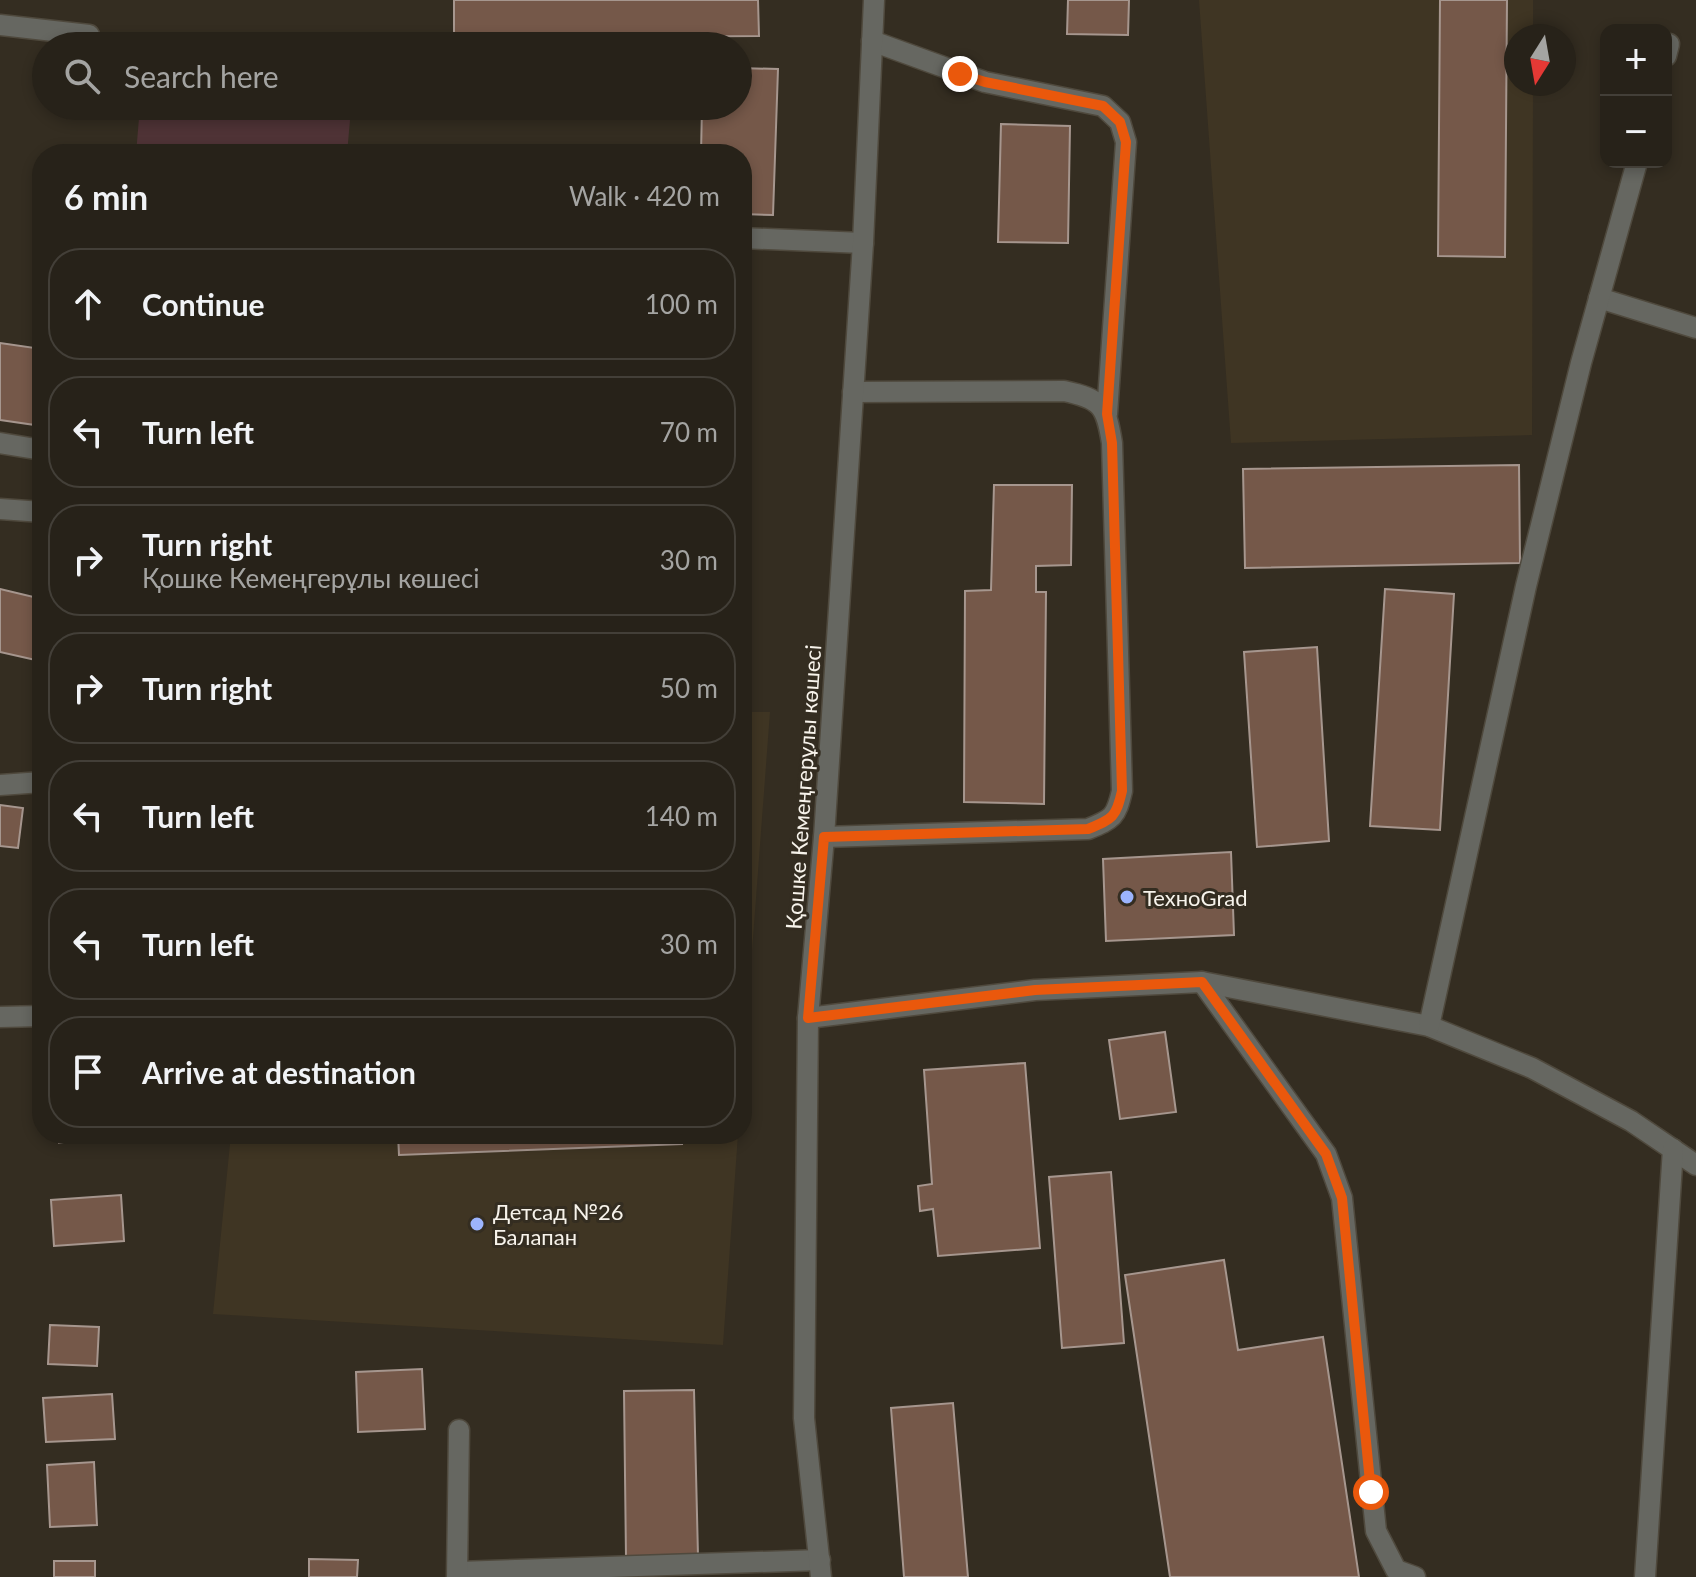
<!DOCTYPE html>
<html lang="en">
<head>
<meta charset="utf-8">
<style>
  :root { --surface:#272219; --page:#2f2a22; --text:#f1f3f6; --muted:#a4a4a2; --line:#433f38 }
  body { margin:0; font-family:Lato,sans-serif; background:var(--page); color:var(--text) }
  .controls { position:absolute; right:24px; top:24px; display:grid; overflow:hidden; border-radius:16px; box-shadow:0 4px 12px #0003 }
  .controls button { width:72px; height:72px; display:grid; place-items:center; padding:0; border:0; border-bottom:2px solid var(--line); background:var(--surface); color:var(--text); font:40px sans-serif }
  .compass { position:absolute; left:1504px; top:24px; width:72px; height:72px; border-radius:50%; background:var(--surface); box-shadow:0 4px 12px #0003; rotate:191deg }
  .stop { position:absolute; width:24px; height:24px; margin:-18px; border:6px solid #ea580c; border-radius:50%; background:#fff }
  .stop.end { background:#ea580c; border-color:#fff; box-shadow:0 2px 8px #0008 }
  .list { margin:0; padding:0; list-style:none }
  h2 { display:flex; justify-content:space-between; align-items:center; height:104px; margin:0; padding:0 32px; font-size:34px }
  h2 small { font-size:26px; font-weight:400; color:var(--muted) }
  .list li { display:grid; grid-template-columns:52px 1fr auto; gap:24px; align-items:center; box-sizing:border-box; height:112px; margin:0 16px 16px; padding:0 16px; border:2px solid var(--line); border-radius:32px }
  .list b { display:block; font-size:30px; white-space:nowrap }
  .list p { margin:0; font-size:26px; white-space:nowrap; color:var(--muted) }
  .list em { font-size:26px; font-style:normal; color:var(--muted) }
  .icon { flex:none; width:44px; height:44px; fill:none; stroke:currentColor; stroke-width:2; stroke-linecap:round; stroke-linejoin:round }
  .map { position:relative; flex:none; width:1696px; height:1577px; overflow:hidden }
  .search { position:absolute; background:var(--surface); box-shadow:0 4px 12px #0003; left:32px; top:32px; width:720px; height:88px; display:flex; align-items:center; gap:20px; box-sizing:border-box; padding:0 28px; border-radius:44px; color:var(--muted); font-size:30px }
  .panel { position:absolute; background:var(--surface); box-shadow:0 4px 12px #0003; left:32px; top:144px; width:720px; height:1000px; border-radius:32px }
  .map>svg:first-child { display:block }
</style>
</head>
<body>
<div class="map">
<svg width="1696" height="1577" viewBox="0 0 1696 1577">
  <rect width="100%" height="100%" fill="#342d21"/>
  <g fill="#3f3523">
    <path d="M1199 0H1533V36H1516V84H1533L1532 435 1231 443Z"/>
    <path d="M742 712H770L742 1084Z"/>
    <path d="M231 1134H738L723 1345 213 1314Z"/>
  </g>
  <path fill="#4f3336" d="M140 106H338L350 120 347 154H136Z"/>
  <g fill="#755849" stroke="#a6968e" stroke-width="2">
    <path d="M454 0H758L759 36 454 38Z"/>
    <path d="M1068 0H1129L1128 35 1067 34Z"/>
    <path d="M1440 0H1507L1505 257 1438 256Z"/>
    <path d="M738 68 778 69 773 215 742 214V154H701L702 106H738Z"/>
    <path d="M1001 124 1070 126 1068 243 998 242Z"/>
    <path d="M0 343 42 349V426L0 420Z"/>
    <path d="M1519 465 1520 563 1245 568 1243 469Z"/>
    <path d="M994 485H1072L1071 565 1036 566V592H1046L1044 804 964 802 965 591 991 590Z"/>
    <path d="M0 589 42 599 40 661 0 652Z"/>
    <path d="M1385 589 1454 594 1440 830 1370 826Z"/>
    <path d="M1317 647 1329 841 1257 847 1244 652Z"/>
    <path d="M0 805 23 808 18 848 0 846Z"/>
    <path d="M1231 852 1234 935 1106 941 1103 859Z"/>
    <path d="M1165 1032 1176 1112 1120 1119 1109 1040Z"/>
    <path d="M1025 1063 1040 1248 938 1256 933 1209 920 1211 918 1186 932 1184 924 1070Z"/>
    <path d="M59 1134H112V1140L59 1143Z"/>
    <path d="M398 1134H681L682 1144 399 1155Z"/>
    <path d="M1111 1172 1124 1343 1062 1348 1049 1177Z"/>
    <path d="M121 1195 124 1241 54 1246 51 1200Z"/>
    <path d="M1224 1260 1238 1350 1323 1337 1359 1577H1170L1125 1275Z"/>
    <path d="M50 1325 99 1327 97 1366 48 1364Z"/>
    <path d="M422 1369 425 1429 358 1432 356 1372Z"/>
    <path d="M694 1390 698 1556 626 1558 624 1391Z"/>
    <path d="M112 1394 115 1439 46 1442 43 1398Z"/>
    <path d="M953 1403 968 1577H904L891 1408Z"/>
    <path d="M94 1462 97 1525 50 1527 47 1465Z"/>
    <path d="M309 1559 358 1560 357 1577H309Z"/>
    <rect x="54" y="1561" width="41" height="16"/>
  </g>
  <g fill="none" stroke-linecap="round" stroke-linejoin="round">
    <defs>
      <g id="minor">
        <path d="M0 25 89 35"/>
        <path d="M872 41 985 82 1103 106 1120 122 1126 142 1107 414"/>
        <path d="M1666 56 1669 44"/>
        <path d="M742 238 863 243"/>
        <path d="M1599 298 1696 328"/>
        <path d="M0 443 42 450"/>
        <path d="M0 509 42 512"/>
        <path d="M0 785 42 782"/>
        <path d="M824 837 1088 829C1113 819 1116 817 1122 791L1112 443C1106 406 1102 399 1064 391L853 392"/>
        <path d="M1202 982 1326 1154 1342 1198 1376 1531 1396 1570 1415 1577"/>
        <path d="M0 1017 42 1016"/>
        <path d="M808 1018 1035 990 1202 982 1429 1026 1532 1068 1631 1121 1696 1165"/>
        <path d="M1429 1026 1526 586 1581 363 1637 162"/>
        <path d="M458 1572 820 1560"/>
        <path d="M457 1577 459 1430"/>
        <path d="M821 1577 804 1418 808 1018 824 837 863 243 874 0"/>
        <path d="M1645 1577 1673 1149"/>
      </g>
    </defs>
    <use href="#minor" stroke="#4f493d" stroke-width="23"/>
    <use href="#minor" stroke="#666761" stroke-width="20"/>
  </g>
  <g fill="none" stroke-linecap="round" stroke-linejoin="round">
    <path stroke="#ea580c" stroke-width="10" d="M960 74 985 82 1103 106 1120 122 1126 142 1107 414 1112 443 1122 791C1116 817 1113 819 1088 829L824 837 808 1018 1035 990 1202 982 1326 1154 1342 1198 1371 1492"/>
  </g>
  <g fill="#9cb4fd" stroke="#342d21" stroke-width="3">
    <circle cx="1127" cy="897" r="8"/>
    <circle cx="477" cy="1224" r="8"/>
  </g>
  <g text-anchor="middle" dominant-baseline="central" stroke-width="6" stroke-linejoin="round" paint-order="stroke">
    <g font-size="22" fill="#f7f3eb" stroke="#342d21">
      <text transform="translate(803 787) rotate(-86)">Қошке Кемеңгерұлы көшесі</text>
    </g>
    <g font-size="22" fill="#f7f3eb" stroke="#342d21" text-anchor="start">
      <text x="1143" y="897">ТехноGrad</text>
      <text x="493" y="1211">Детсад №26<tspan x="493" dy="25">Балапан</tspan></text>
    </g>
  </g>
</svg>
<div class="controls">
<button>+</button>
<button>−</button>
</div>
<svg class="compass" viewBox="-18 -18 36 36"><path d="M0-13l5 13h-10z" fill="#e53935"/><path d="M0 13l5-13h-10z" fill="#a4a4a2"/></svg>
<div class="stop" style="left:1371px;top:1492px"></div>
<div class="stop end" style="left:960px;top:74px"></div>
<div class="search"><svg class="icon" aria-label="search" viewBox="0 0 24 24"><circle cx="10" cy="10" r="6"/><path d="M15 15l6 6"/></svg>Search here</div>
<section class="panel">
<h2>6 min<small>Walk · 420 m</small></h2>
<ul class="list">
<li><svg class="icon" aria-label="ahead" viewBox="0 0 24 24"><path d="M12 20V5M6 11l6-6 6 6"/></svg><div><b>Continue</b></div><em>100 m</em></li>
<li><svg class="icon" aria-label="left" viewBox="0 0 24 24"><path d="M17 20v-9H6M10 6l-5 5 5 5"/></svg><div><b>Turn left</b></div><em>70 m</em></li>
<li><svg class="icon" aria-label="right" viewBox="0 0 24 24"><path d="M7 20v-9h11M14 6l5 5-5 5"/></svg><div><b>Turn right</b><p>Қошке Кемеңгерұлы көшесі</p></div><em>30 m</em></li>
<li><svg class="icon" aria-label="right" viewBox="0 0 24 24"><path d="M7 20v-9h11M14 6l5 5-5 5"/></svg><div><b>Turn right</b></div><em>50 m</em></li>
<li><svg class="icon" aria-label="left" viewBox="0 0 24 24"><path d="M17 20v-9H6M10 6l-5 5 5 5"/></svg><div><b>Turn left</b></div><em>140 m</em></li>
<li><svg class="icon" aria-label="left" viewBox="0 0 24 24"><path d="M17 20v-9H6M10 6l-5 5 5 5"/></svg><div><b>Turn left</b></div><em>30 m</em></li>
<li><svg class="icon" aria-label="arrive" viewBox="0 0 24 24"><path d="M6 21V4h12l-3 4 3 4H6"/></svg><div><b>Arrive at destination</b></div></li>
</ul>
</section>
</div>
</body>
</html>
